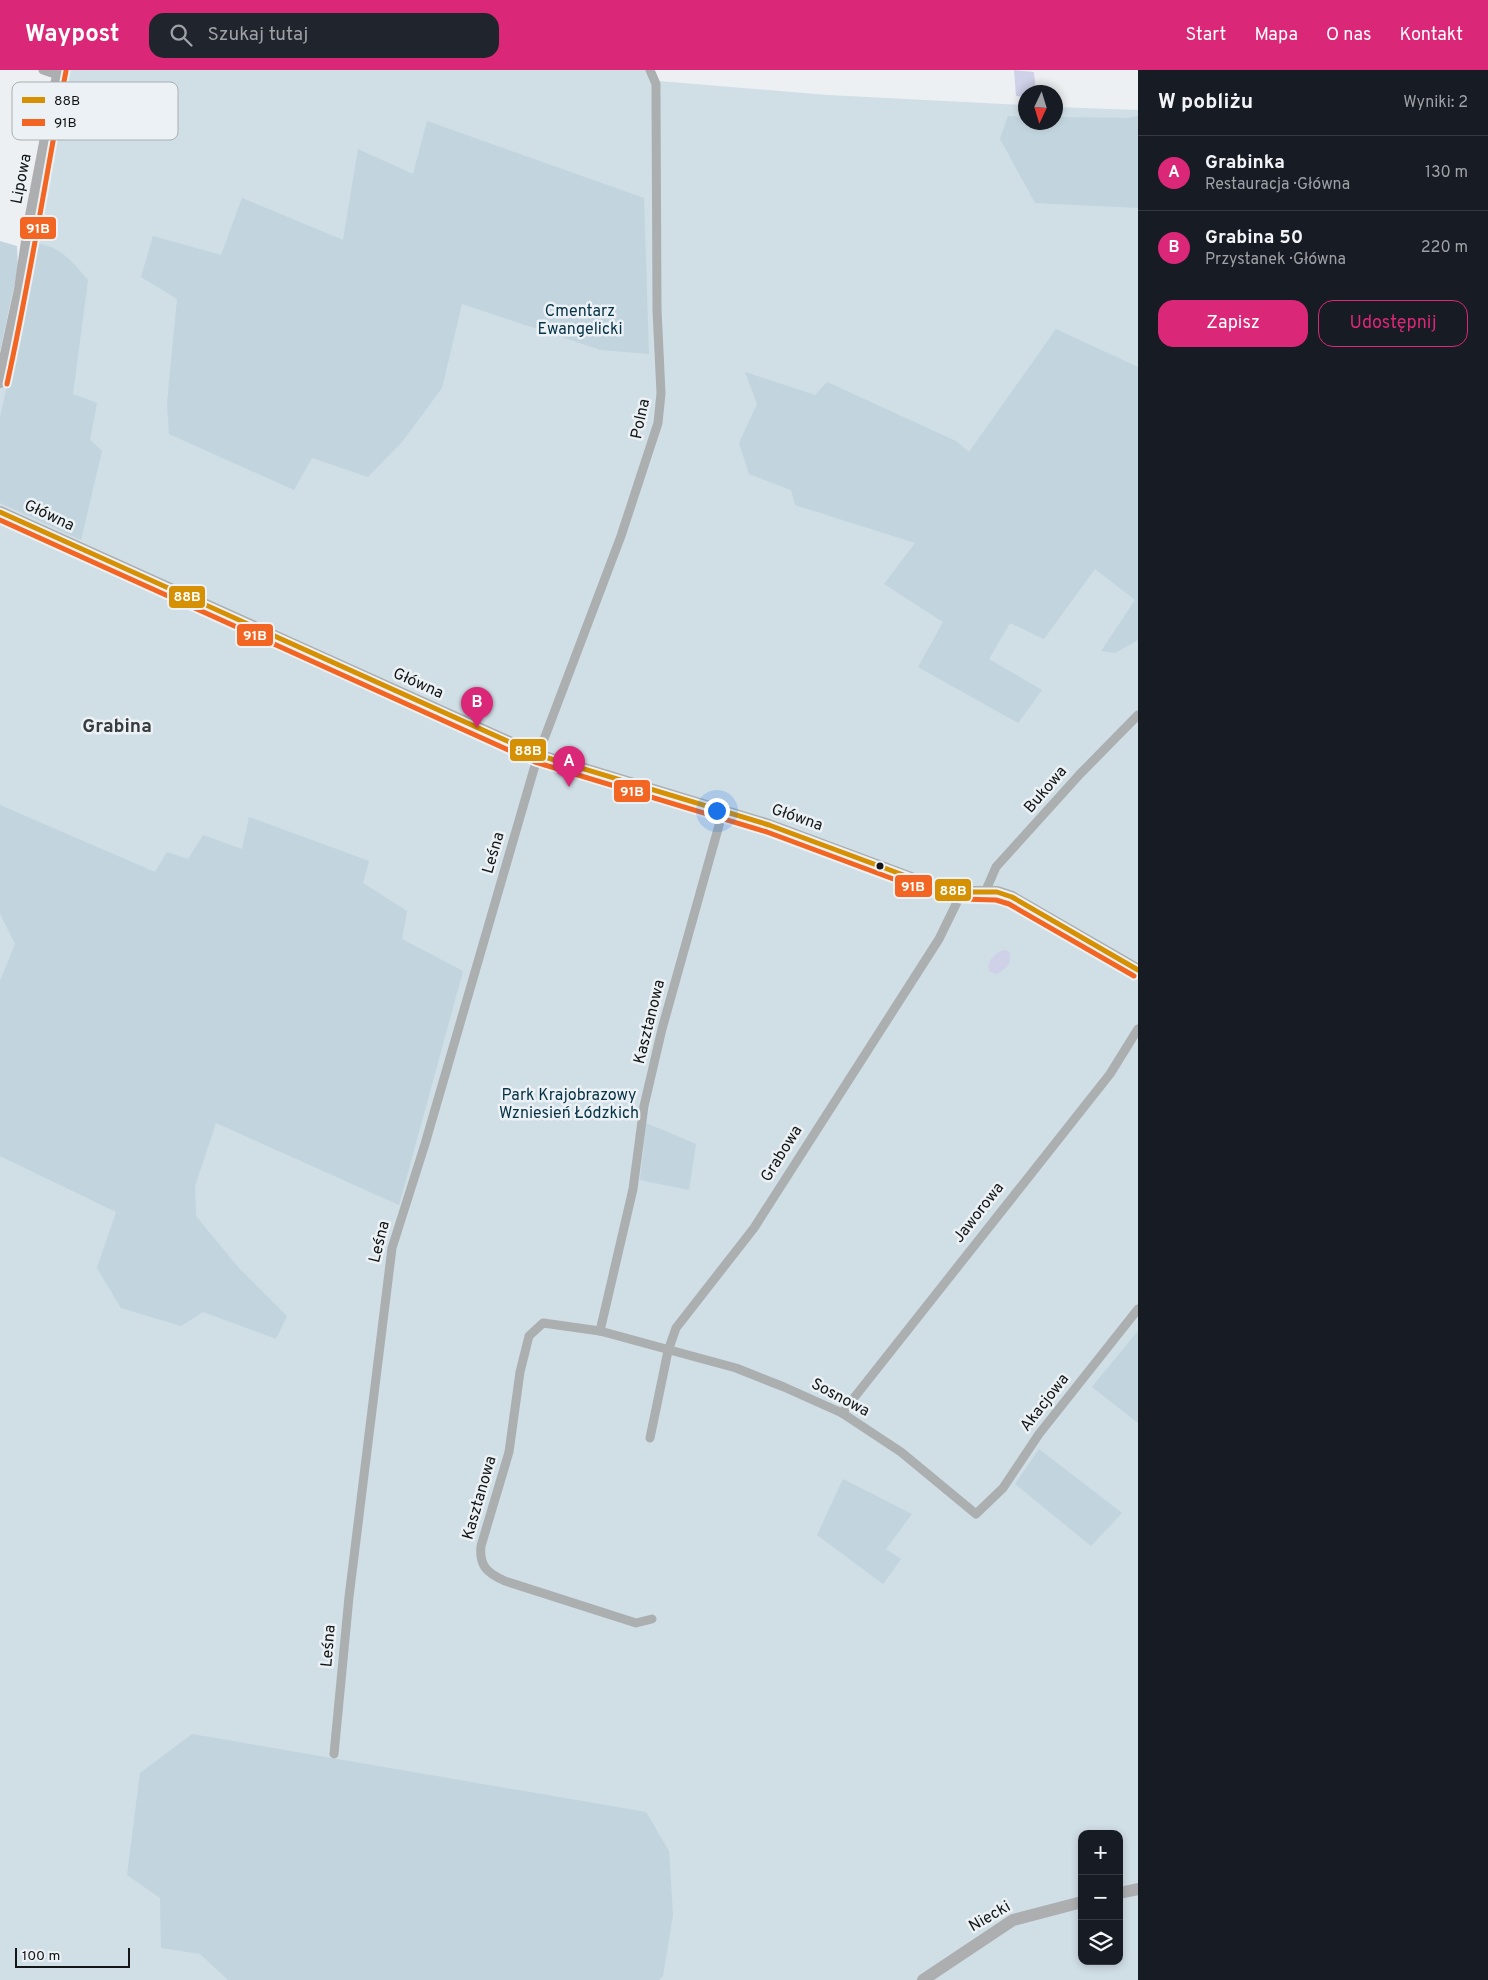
<!DOCTYPE html>
<html lang="pl">
<head>
<meta charset="utf-8">
<style>
  :root { --surface:#171b24; --page:#20242c; --text:#f1f3f6; --muted:#9ea1a6; --line:#363941; --accent:#db2777 }
  body { margin:0; font-family:Overpass,sans-serif; background:var(--page); color:var(--text) }
  .controls { position:absolute; right:15px; bottom:15px; display:grid; overflow:hidden; border-radius:10px; box-shadow:0 2px 8px #0003 }
  .controls button { width:45px; height:45px; display:grid; place-items:center; padding:0; border:0; border-bottom:1px solid var(--line); background:var(--surface); color:var(--text); font:25px sans-serif }
  .compass { position:absolute; left:1018px; top:15px; width:45px; height:45px; border-radius:50%; background:var(--surface); box-shadow:0 2px 8px #0003; rotate:184deg }
  .scale { position:absolute; left:15px; bottom:12px; width:115px; box-sizing:border-box; padding-left:5px; border:2px solid #131516; border-top:0; font-size:14px; line-height:18px; white-space:nowrap; color:#131516; -webkit-text-stroke:4px #ebf1f4; paint-order:stroke }
  .you { position:absolute; left:716px; top:740px; width:18px; height:18px; margin:-12px; border:4px solid #fff; border-radius:50%; background:#1a73e8; box-shadow:0 0 0 8px #1a73e833 }
  .badge { display:grid; place-items:center; width:32px; height:32px; border-radius:50%; background:var(--accent); color:#fff; font-size:16px; font-weight:700 }
  .pin { position:absolute; translate:-50% -41px; filter:drop-shadow(0 1px 2px #0008) }
  .pin::after { content:''; position:absolute; top:26px; width:18px; height:15px; background:inherit; clip-path:polygon(0 0,100% 0,50% 100%) }
  .list { margin:0; padding:0; list-style:none }
  h2 { display:flex; justify-content:space-between; align-items:center; height:65px; margin:0; padding:0 20px; font-size:21px }
  h2 small { font-size:16px; font-weight:400; color:var(--muted) }
  .list li { display:grid; grid-template-columns:32px 1fr auto; gap:15px; align-items:center; box-sizing:border-box; height:75px; padding:0 20px; border-top:1px solid var(--line) }
  .list b { display:block; font-size:19px; white-space:nowrap }
  .list p { margin:0; font-size:16px; white-space:nowrap; color:var(--muted) }
  .list em { font-size:16px; font-style:normal; color:var(--muted) }
  .actions { display:flex; gap:10px; padding:15px 20px }
  .actions a { flex:1; padding:11px 0; border:1px solid var(--accent); border-radius:15px; text-align:center; font-size:18px; color:var(--accent) }
  .actions .main { background:var(--accent); color:#fff }
  .icon { flex:none; width:28px; height:28px; fill:none; stroke:currentColor; stroke-width:2; stroke-linecap:round; stroke-linejoin:round }
  .map { position:relative; flex:none; width:1138px; height:1910px; overflow:hidden }
  header { display:flex; align-items:center; gap:30px; box-sizing:border-box; height:70px; padding:0 25px; background:var(--accent); color:#fff }
  header strong { font-size:24px }
  nav { display:flex; gap:28px; margin-inline-start:auto; font-size:18px }
  .search { width:350px; height:45px; background:var(--page); display:flex; align-items:center; gap:12px; box-sizing:border-box; padding:0 18px; border-radius:15px; color:var(--muted); font-size:19px }
  main { display:flex }
  aside { flex:1; background:var(--surface) }
  .map>svg:first-child { display:block }
</style>
</head>
<body>
<header>
<strong>Waypost</strong>
<div class="search"><svg class="icon" aria-label="search" viewBox="0 0 24 24"><circle cx="10" cy="10" r="6"/><path d="M15 15l6 6"/></svg>Szukaj tutaj</div>
<nav><a>Start</a><a>Mapa</a><a>O nas</a><a>Kontakt</a></nav>
</header>
<main>
<div class="map">
<svg width="1138" height="1910" viewBox="0 0 1138 1910">
  <rect width="100%" height="100%" fill="#edf0f2"/>
  <path fill="#d0dee6" fill-rule="evenodd" d="M59 0H650L659 11 828 25 1025 35 1026 52H1056V37L1138 40V1910H0V307ZM1082 1764H1119V1891H1082Z"/>
  <g fill="#c2d4de">
    <path d="M1008 46 1025 47 1026 52H1056V47L1128 48 1138 46V138L1035 133 1000 69Z"/>
    <path d="M427 51 644 128 649 284 601 280 462 234 442 318 402 372 368 407 312 388 294 420 169 364 167 333 177 229 141 207 153 166 221 185 242 128 343 170 358 79 413 104Z"/>
    <path d="M0 171 17 176 18 198 0 282Z"/>
    <path d="M33 174C60 174 72 192 88 210L73 324 97 333 90 370 102 381 81 470 0 433V347L29 215Z"/>
    <path d="M1056 259 1138 297V570L1115 583 1101 581 1135 530 1095 499 1044 569 1010 553 989 589 1042 620 1018 653 918 597 943 552 884 514 915 473 795 435 791 420 749 404 739 373 757 334 745 302 815 325 827 312 956 371 969 382Z"/>
    <path d="M0 735 155 802 167 782 188 789 203 765 242 779 249 747 369 791 363 813 407 841 402 869 463 901 399 1135 216 1053 195 1116 196 1146 238 1197 287 1246 276 1269 203 1242 181 1256 121 1238 97 1198 116 1142 0 1086V911L15 874 0 844Z"/>
    <path d="M646 1053 696 1074 689 1120 640 1110Z"/>
    <path d="M1138 1261V1353L1092 1317Z"/>
    <path d="M1039 1379 1122 1443 1091 1476 1015 1414Z"/>
    <path d="M843 1409 912 1444 886 1479 901 1489 883 1514 817 1465Z"/>
    <path d="M192 1664 646 1742 669 1781 673 1845 663 1906 659 1910H228L200 1884 161 1878 160 1828 127 1805 140 1703Z"/>
  </g>
  <g fill="#ced1e7">
    <path d="M1014 0 1034 2 1036 22H1026L1025 27 1016 26Z"/>
    <path d="M1006 880 1010 883C1012 894 1005 900 996 904L989 901C986 891 996 881 1006 880Z"/>
  </g>
  <g fill="none" stroke-linecap="round" stroke-linejoin="round">
    <g stroke="#acafb0" stroke-width="9">
      <path d="M43 0 58 5"/>
      <path d="M986 820 996 797 1080 704 1138 645"/>
      <path d="M600 1261 633 1119 644 1036 662 959 723 741"/>
      <path d="M842 1343 1110 1004 1138 959"/>
      <path d="M650 1368 668 1281 676 1258 754 1158 939 869 962 822"/>
      <path d="M652 1549 636 1553 505 1511C487 1503 479 1496 481 1476L509 1382 520 1302 529 1266 543 1253 600 1261 736 1298 784 1317 842 1343 901 1382 976 1444 1003 1418 1039 1364 1138 1239"/>
      <path d="M334 1684 349 1527 392 1178 425 1074 538 685 621 466 658 353 661 323 657 240 656 23V14L650 0"/>
    </g>
    <g stroke="#acaeaf" stroke-width="12">
      <path d="M0 312 20 219 30 151 59 0"/>
      <path d="M0 442 538 685 769 755 933 816 962 822H997L1012 827 1138 900"/>
      <path d="M1119 1823 1138 1819"/>
      <path d="M923 1910 1013 1850 1082 1832"/>
    </g>
    <defs>
      <path id="bus-1" d="M0 442 538 685 769 755 933 816 962 822H997L1012 827 1138 900"/>
      <g id="bus-2">
        <path d="M7 314C30 210 46 105 66 1"/>
        <path d="M0 450 535 692 767 762 931 823 961 829 996 830 1009 834 1134 906"/>
      </g>
    </defs>
    <use href="#bus-1" stroke="#ebf1f4" stroke-width="9"/>
    <use href="#bus-2" stroke="#ebf1f4" stroke-width="9"/>
    <use href="#bus-1" stroke="#d59003" stroke-width="5"/>
    <use href="#bus-2" stroke="#f26522" stroke-width="5"/>
  </g>
  <circle fill="#131516" stroke="#ebf1f4" stroke-width="2" cx="880" cy="796" r="4.5"/>
  <g text-anchor="middle" dominant-baseline="central" stroke-width="5" stroke-linejoin="round" paint-order="stroke">
    <g font-size="16" fill="#131516" stroke="#ebf1f4">
      <text transform="translate(22 109) rotate(-79)">Lipowa</text>
      <text transform="translate(641 349) rotate(-78)">Polna</text>
      <text transform="translate(49 446) rotate(25)">Główna</text>
      <text transform="translate(418 614) rotate(24)">Główna</text>
      <text transform="translate(1046 720) rotate(-49)">Bukowa</text>
      <text transform="translate(797 748) rotate(19)">Główna</text>
      <text transform="translate(494 783) rotate(-74)">Leśna</text>
      <text transform="translate(650 952) rotate(-76)">Kasztanowa</text>
      <text transform="translate(782 1084) rotate(-58)">Grabowa</text>
      <text transform="translate(979 1143) rotate(-52)">Jaworowa</text>
      <text transform="translate(380 1172) rotate(-76)">Leśna</text>
      <text transform="translate(840 1328) rotate(28)">Sosnowa</text>
      <text transform="translate(1045 1333) rotate(-52)">Akacjowa</text>
      <text transform="translate(480 1428) rotate(-74)">Kasztanowa</text>
      <text transform="translate(329 1576) rotate(-85)">Leśna</text>
      <text transform="translate(990 1847) rotate(-30)">Niecki</text>
    </g>
    <g font-size="16" fill="#053245" stroke="#ebf1f4">
      <text x="580" y="242">Cmentarz<tspan x="580" dy="18">Ewangelicki</tspan></text>
      <text x="569" y="1026">Park Krajobrazowy<tspan x="569" dy="18">Wzniesień Łódzkich</tspan></text>
    </g>
    <g font-size="19" font-weight="bold" fill="#383c3f" stroke="#ebf1f4">
      <text x="117" y="657">Grabina</text>
    </g>
  </g>
  <rect x="12" y="12" width="166" height="58" rx="8" fill="#ebf1f4" stroke="#aaafb1" stroke-width="1"/>
  <rect x="22" y="27" width="23" height="6" fill="#d59003"/>
  <rect x="22" y="49" width="23" height="7" fill="#f26522"/>
  <g font-size="14" fill="#131516">
    <text x="54" y="35">88B</text>
    <text x="54" y="57">91B</text>
  </g>
  <g stroke="#ebf1f4" stroke-width="2">
    <rect x="19" y="146" width="38" height="24" rx="5" fill="#f26522"/>
    <rect x="168" y="515" width="38" height="24" rx="5" fill="#d59003"/>
    <rect x="236" y="553" width="38" height="24" rx="5" fill="#f26522"/>
    <rect x="509" y="668" width="38" height="24" rx="5" fill="#d59003"/>
    <rect x="613" y="709" width="38" height="24" rx="5" fill="#f26522"/>
    <rect x="894" y="804" width="39" height="24" rx="5" fill="#f26522"/>
    <rect x="934" y="808" width="38" height="24" rx="5" fill="#d59003"/>
  </g>
  <g font-size="14" text-anchor="middle" font-weight="bold" fill="#fff">
    <text x="38" y="163">91B</text>
    <text x="187" y="531">88B</text>
    <text x="255" y="570">91B</text>
    <text x="528" y="685">88B</text>
    <text x="632" y="726">91B</text>
    <text x="913" y="821">91B</text>
    <text x="953" y="825">88B</text>
  </g>
</svg>
<div class="controls">
<button>+</button>
<button>−</button>
<button><svg class="icon" aria-label="layers" viewBox="0 0 24 24"><path d="M12 4l9 5-9 5-9-5zM3 14l9 5 9-5"/></svg></button>
</div>
<svg class="compass" viewBox="-18 -18 36 36"><path d="M0-13l5 13h-10z" fill="#e53935"/><path d="M0 13l5-13h-10z" fill="#9ea1a6"/></svg>
<div class="scale">100 m</div>
<div class="you"></div>
<div class="pin badge" style="left:569px;top:717px">A</div>
<div class="pin badge" style="left:477px;top:658px">B</div>
</div>
<aside>
<h2>W pobliżu<small>Wyniki: 2</small></h2>
<ul class="list">
<li><span class="badge">A</span><div><b>Grabinka</b><p>Restauracja · Główna</p></div><em>130 m</em></li>
<li><span class="badge">B</span><div><b>Grabina 50</b><p>Przystanek · Główna</p></div><em>220 m</em></li>
</ul>
<div class="actions"><a class="main">Zapisz</a><a>Udostępnij</a></div>
</aside>
</main>
</body>
</html>
